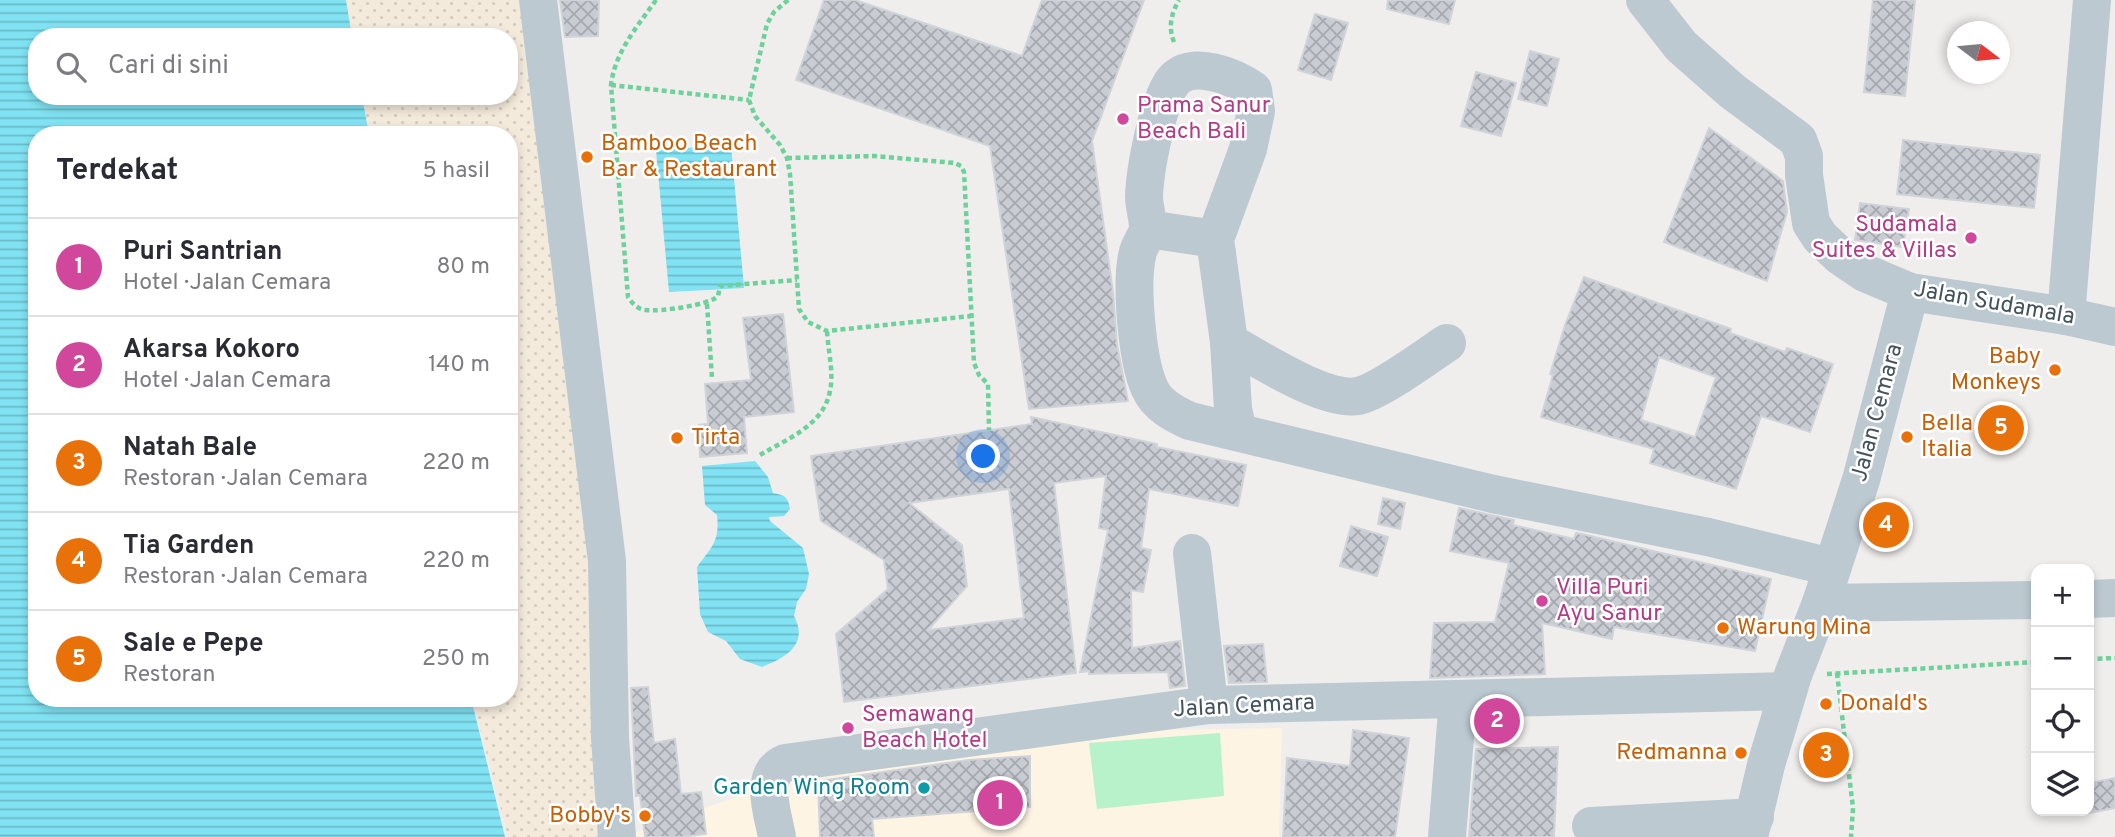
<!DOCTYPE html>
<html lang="id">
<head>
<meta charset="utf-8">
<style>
  :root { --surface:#fff; --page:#f7f7f7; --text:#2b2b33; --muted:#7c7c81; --line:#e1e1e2; --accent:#0b7cec }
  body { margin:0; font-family:Overpass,sans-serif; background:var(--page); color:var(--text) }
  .controls { position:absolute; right:21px; bottom:21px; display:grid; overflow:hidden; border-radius:14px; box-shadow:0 4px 10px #0003 }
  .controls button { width:63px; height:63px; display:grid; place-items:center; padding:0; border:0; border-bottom:2px solid var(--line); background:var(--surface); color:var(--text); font:35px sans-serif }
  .compass { position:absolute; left:1947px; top:21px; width:63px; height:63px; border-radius:50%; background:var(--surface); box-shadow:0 4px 10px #0003; rotate:106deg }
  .you { position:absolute; left:984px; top:457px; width:24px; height:24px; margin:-18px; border:5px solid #fff; border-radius:50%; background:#1a73e8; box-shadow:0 0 0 10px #1a73e833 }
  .badge { display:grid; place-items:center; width:46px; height:46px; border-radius:50%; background:var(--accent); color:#fff; font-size:23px; font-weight:700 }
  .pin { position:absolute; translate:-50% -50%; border:4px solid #fff; box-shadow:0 2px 7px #0006 }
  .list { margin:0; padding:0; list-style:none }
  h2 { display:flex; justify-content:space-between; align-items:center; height:91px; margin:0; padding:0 28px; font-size:30px }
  h2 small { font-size:23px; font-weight:400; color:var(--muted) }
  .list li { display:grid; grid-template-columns:46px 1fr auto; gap:21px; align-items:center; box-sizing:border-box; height:98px; padding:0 28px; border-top:2px solid var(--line) }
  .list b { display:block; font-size:26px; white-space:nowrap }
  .list p { margin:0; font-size:23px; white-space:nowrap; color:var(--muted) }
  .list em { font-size:23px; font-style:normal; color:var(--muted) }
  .icon { flex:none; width:38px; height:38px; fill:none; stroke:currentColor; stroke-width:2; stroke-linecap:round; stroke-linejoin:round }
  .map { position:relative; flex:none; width:2115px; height:837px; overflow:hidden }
  .search { position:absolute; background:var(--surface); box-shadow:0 4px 10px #0003; left:28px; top:28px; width:490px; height:77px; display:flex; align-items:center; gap:18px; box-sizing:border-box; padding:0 24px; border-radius:28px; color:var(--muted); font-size:26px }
  .panel { position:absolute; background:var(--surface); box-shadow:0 4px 10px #0003; left:28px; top:126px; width:490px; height:581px; border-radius:28px }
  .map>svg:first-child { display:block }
</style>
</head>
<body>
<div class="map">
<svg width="2115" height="837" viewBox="0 0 2115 837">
  <defs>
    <pattern id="sand-dots" width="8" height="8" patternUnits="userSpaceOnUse" patternTransform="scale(1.75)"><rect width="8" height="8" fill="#f3eadc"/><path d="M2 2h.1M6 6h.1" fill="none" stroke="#d2cbbf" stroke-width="1.8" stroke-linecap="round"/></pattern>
    <pattern id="water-rules" width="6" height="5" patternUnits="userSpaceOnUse" patternTransform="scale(1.75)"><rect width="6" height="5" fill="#80e2f2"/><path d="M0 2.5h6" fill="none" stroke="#6abac7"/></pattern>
    <pattern id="building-cross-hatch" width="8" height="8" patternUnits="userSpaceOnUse" patternTransform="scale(1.75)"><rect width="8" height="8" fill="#c9ccd2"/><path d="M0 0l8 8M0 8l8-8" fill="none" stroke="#a5a8ae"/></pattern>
  </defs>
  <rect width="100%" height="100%" fill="#f0eded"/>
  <path fill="#fdf4e4" d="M1282 728 1279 837H623L915 734Z"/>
  <path fill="url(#sand-dots)" d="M345 0H538L607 561 604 837H508L472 698H509V135H368L362 96H509V37H352Z"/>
  <path fill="#b7f2ca" d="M1220 733 1224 796 1097 809 1089 743Z"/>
  <g fill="url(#water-rules)">
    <path d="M0 0H346L352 37H37V96H362L369 135H37V698H471L505 837H0Z"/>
    <path d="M731 145 744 288 669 292 656 150Z"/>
    <path d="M755 461 768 477 773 493C785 495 788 497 790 509L784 516 769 517 770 521 803 548 809 574 806 589 797 602 794 616C809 644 786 658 762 667L740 659 726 641 708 632 700 614 697 567C712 547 720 541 717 515L705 505 702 466Z"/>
  </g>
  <g fill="url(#building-cross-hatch)" stroke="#d0d4d9" stroke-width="2" fill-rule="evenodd">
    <path d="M560 0H599L598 36 565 37Z"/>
    <path d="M824 0H855L1022 56 1042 0H1144L1092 141 1113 292 1117 345 1128 401 1029 409 990 146 796 80Z"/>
    <path d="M1388 0H1455L1449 24 1387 9Z"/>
    <path d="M1873 0H1915L1905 96 1864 92Z"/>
    <path d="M1315 14 1348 23 1331 80 1298 70Z"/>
    <path d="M1530 51 1559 59 1547 106 1518 99Z"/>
    <path d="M1476 72 1516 83 1501 136 1461 126Z"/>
    <path d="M1709 128 1783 181 1787 212 1767 281 1664 242Z"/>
    <path d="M1903 140 2040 155 2034 208 1897 194Z"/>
    <path d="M1860 203 1909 209 1903 247 1855 240Z"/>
    <path d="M1584 277 1731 329 1730 333 1785 352 1787 348 1833 364 1810 432 1761 416 1736 489 1650 463 1654 449 1541 417 1553 375 1550 374 1565 325ZM1659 357 1716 377 1695 437 1641 420Z"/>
    <path d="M783 314 794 412 744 417 747 453 700 457 699 425 708 424 705 384 751 380 743 318Z"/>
    <path d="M1031 417 1157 444V447L1246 465 1238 506 1149 489 1141 548 1151 550 1143 592 1131 590 1132 648 1180 641 1185 686 1170 688 1168 672 1089 674V671L1080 672 1108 530 1099 528 1106 476 1054 483 1076 673 844 702 836 634 888 589 884 560 821 521 811 456 1032 424ZM1009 489 1024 618 928 630 967 586 962 545 909 503Z"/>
    <path d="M1383 498 1405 503 1400 529 1378 524Z"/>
    <path d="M1459 508 1514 520 1513 525 1574 539 1576 533 1582 534 1771 579 1755 651 1614 627 1612 639 1542 623 1545 674 1430 678 1434 623 1495 622 1509 563 1450 551Z"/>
    <path d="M1351 526 1388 537 1377 576 1340 566Z"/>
    <path d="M1263 644 1267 682 1229 683 1224 646Z"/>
    <path d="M648 687 654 743 675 739 681 794 701 792 706 834 681 837H645L640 795 636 796 631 688Z"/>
    <path d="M1353 730 1409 738 1395 837H1283L1287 758 1350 766Z"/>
    <path d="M1558 747 1554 837H1469L1476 749Z"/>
    <path d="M1030 756V807L872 819 874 837H820L818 781 968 760Z"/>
    <path d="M2115 778V808L2089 813V783Z"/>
  </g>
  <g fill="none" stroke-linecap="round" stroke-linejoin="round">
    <g stroke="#6dd29a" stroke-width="4.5" stroke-dasharray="5 3.5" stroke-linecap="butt">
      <path d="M656 0C637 27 615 52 611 85L628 297C632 303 638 310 646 310 659 312 710 305 718 296L720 286 797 280"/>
      <path d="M788 0 774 12 767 24 749 100 755 116 780 145 787 158 790 174 799 309 808 322 827 331 971 316"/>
      <path d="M1174 42C1168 27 1171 14 1179 0"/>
      <path d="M611 85 749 100"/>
      <path d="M787 158 875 156 955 163 961 166 964 172 974 363 979 375 988 384 989 430"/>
      <path d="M707 304 712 378"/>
      <path d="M760 455C787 439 824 425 830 391 834 373 828 350 827 331"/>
      <path d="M2089 659 2115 658"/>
      <path d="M1837 673 1853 808 1851 837"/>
      <path d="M1827 674 2036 662"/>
    </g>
    <g stroke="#bcc9d1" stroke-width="38">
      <path d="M538 0 607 561 610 738 617 837"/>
      <path d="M1645 0 1681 46 1732 91 1798 140 1804 156V175L1811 223 1820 237 1840 256 1865 273 1910 292 2066 316 2115 327"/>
      <path d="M1148 229 1215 239"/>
      <path d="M2066 316 2092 0"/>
      <path d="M1229 342C1259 359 1325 402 1358 396 1379 392 1427 356 1447 343"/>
      <path d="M1238 432 1233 409 1229 342 1215 239 1248 149 1256 111 1253 90C1235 77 1194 60 1175 79 1158 96 1145 171 1144 196 1144 207 1148 217 1148 228 1147 236 1140 244 1138 252 1130 281 1137 362 1150 389 1157 405 1174 414 1190 421L1493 494 1708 537 1831 567"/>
      <path d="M1192 553 1209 705"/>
      <path d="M2089 599 2115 598"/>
      <path d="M1821 603 2036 600"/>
      <path d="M1591 826 1755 817"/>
      <path d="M777 837C773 814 758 775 785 763L1209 705 1788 691"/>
      <path d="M1447 837 1458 699"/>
      <path d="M1749 837 1766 765 1793 675 1821 603 1861 480 1910 292"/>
    </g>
  </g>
  <g fill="#d1479c" stroke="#fff" stroke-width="2.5">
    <circle cx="1123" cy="119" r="7"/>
    <circle cx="1971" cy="238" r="7"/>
    <circle cx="1542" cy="601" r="7"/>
    <circle cx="848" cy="728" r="7"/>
  </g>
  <g fill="#e8710a" stroke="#fff" stroke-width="2.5">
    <circle cx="587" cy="157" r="7"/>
    <circle cx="2055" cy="370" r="7"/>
    <circle cx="1907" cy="437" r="7"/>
    <circle cx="677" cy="438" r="7"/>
    <circle cx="1723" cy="628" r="7"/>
    <circle cx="1826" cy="704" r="7"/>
    <circle cx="1741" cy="753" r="7"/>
    <circle cx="645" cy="816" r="7"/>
  </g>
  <circle fill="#0f9aa8" stroke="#fff" stroke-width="2.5" cx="924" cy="788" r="7"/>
  <g text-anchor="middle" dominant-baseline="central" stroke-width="5" stroke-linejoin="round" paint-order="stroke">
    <g font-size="23" fill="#b23c85" stroke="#fff" text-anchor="start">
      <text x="1137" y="106">Prama Sanur<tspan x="1137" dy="26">Beach Bali</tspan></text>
      <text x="1957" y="225" text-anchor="end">Sudamala<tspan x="1957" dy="26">Suites &amp; Villas</tspan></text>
      <text x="1556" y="588">Villa Puri<tspan x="1556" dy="26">Ayu Sanur</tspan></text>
      <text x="862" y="715">Semawang<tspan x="862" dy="26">Beach Hotel</tspan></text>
    </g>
    <g font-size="23" fill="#c56008" stroke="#fff" text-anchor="start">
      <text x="601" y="144">Bamboo Beach<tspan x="601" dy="26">Bar &amp; Restaurant</tspan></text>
      <text x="2041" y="357" text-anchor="end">Baby<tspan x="2041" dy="26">Monkeys</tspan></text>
      <text x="1921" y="424">Bella<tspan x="1921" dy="26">Italia</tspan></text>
      <text x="691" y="438">Tirta</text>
      <text x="1737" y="628">Warung Mina</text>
      <text x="1840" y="704">Donald's</text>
      <text x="1727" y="753" text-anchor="end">Redmanna</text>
      <text x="631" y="816" text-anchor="end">Bobby's</text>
    </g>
    <g font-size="23" fill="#44525c" stroke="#fff">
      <text transform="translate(1994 304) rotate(10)">Jalan Sudamala</text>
      <text transform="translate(1878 413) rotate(-75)">Jalan Cemara</text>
      <text transform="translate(1244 707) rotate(-3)">Jalan Cemara</text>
    </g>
    <g font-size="23" fill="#0d838f" stroke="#fff" text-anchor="end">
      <text x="910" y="788">Garden Wing Room</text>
    </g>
  </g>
</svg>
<div class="controls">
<button>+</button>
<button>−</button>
<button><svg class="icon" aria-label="locate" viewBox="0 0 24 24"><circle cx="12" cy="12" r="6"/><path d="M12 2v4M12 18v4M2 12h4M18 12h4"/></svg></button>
<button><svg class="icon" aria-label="layers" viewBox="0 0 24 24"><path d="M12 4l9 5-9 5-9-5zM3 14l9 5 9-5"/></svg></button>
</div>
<svg class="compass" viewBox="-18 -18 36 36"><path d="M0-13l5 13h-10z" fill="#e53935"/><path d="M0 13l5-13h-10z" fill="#7c7c81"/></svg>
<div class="you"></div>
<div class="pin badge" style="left:1000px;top:803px;background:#d1479c">1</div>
<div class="pin badge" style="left:1497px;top:721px;background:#d1479c">2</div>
<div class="pin badge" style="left:1826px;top:755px;background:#e8710a">3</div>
<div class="pin badge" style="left:1886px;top:525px;background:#e8710a">4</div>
<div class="pin badge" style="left:2001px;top:428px;background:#e8710a">5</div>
<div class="search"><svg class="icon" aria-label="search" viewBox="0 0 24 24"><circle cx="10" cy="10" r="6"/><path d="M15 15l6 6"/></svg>Cari di sini</div>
<section class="panel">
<h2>Terdekat<small>5 hasil</small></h2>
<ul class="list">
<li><span class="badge" style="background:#d1479c">1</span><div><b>Puri Santrian</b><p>Hotel · Jalan Cemara</p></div><em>80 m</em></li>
<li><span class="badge" style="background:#d1479c">2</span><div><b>Akarsa Kokoro</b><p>Hotel · Jalan Cemara</p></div><em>140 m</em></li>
<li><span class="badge" style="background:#e8710a">3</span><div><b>Natah Bale</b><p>Restoran · Jalan Cemara</p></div><em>220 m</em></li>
<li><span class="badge" style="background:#e8710a">4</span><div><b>Tia Garden</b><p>Restoran · Jalan Cemara</p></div><em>220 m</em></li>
<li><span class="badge" style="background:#e8710a">5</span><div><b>Sale e Pepe</b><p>Restoran</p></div><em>250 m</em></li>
</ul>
</section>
</div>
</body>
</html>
